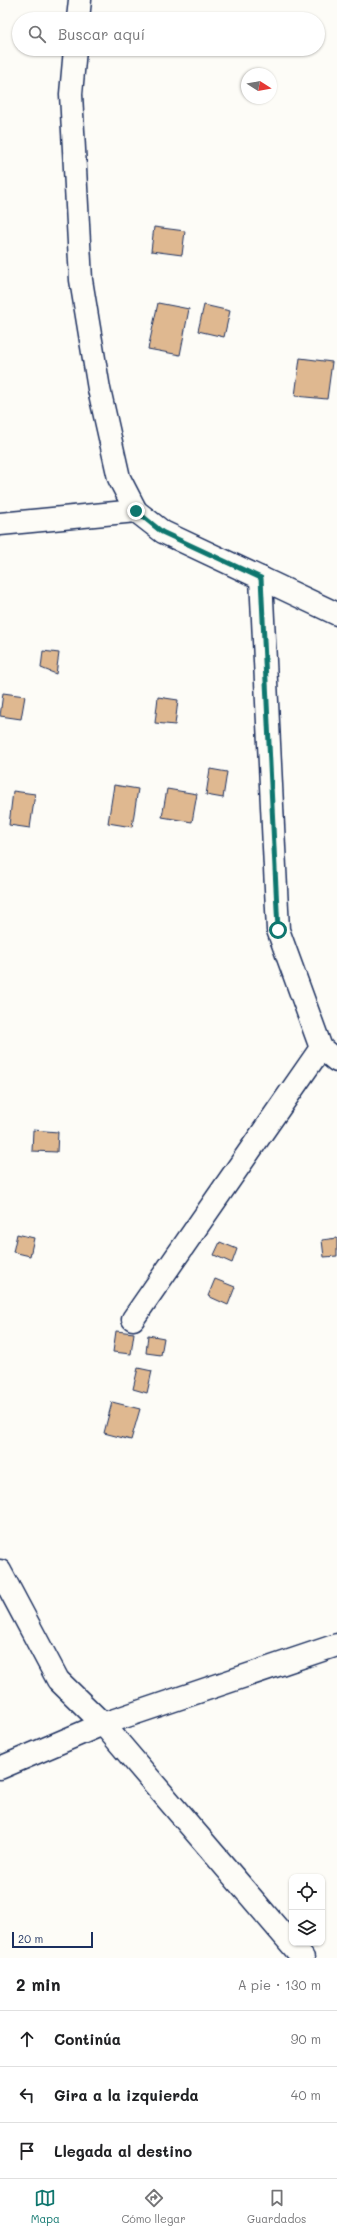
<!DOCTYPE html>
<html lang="es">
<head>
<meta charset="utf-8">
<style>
  :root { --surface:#fff; --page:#f2f2f2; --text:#202124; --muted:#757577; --line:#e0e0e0; --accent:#0f766e }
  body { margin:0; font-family:Mali,sans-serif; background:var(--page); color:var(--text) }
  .controls { position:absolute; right:12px; bottom:12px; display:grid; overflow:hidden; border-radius:8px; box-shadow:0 1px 3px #0004 }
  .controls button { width:36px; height:36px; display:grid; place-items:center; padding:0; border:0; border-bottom:1px solid var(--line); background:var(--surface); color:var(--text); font:20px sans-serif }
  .compass { position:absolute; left:241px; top:68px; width:36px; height:36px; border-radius:50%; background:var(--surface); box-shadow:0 1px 3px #0004; rotate:101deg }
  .scale { position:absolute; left:12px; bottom:10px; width:81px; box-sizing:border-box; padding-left:4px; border:2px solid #1b2f5e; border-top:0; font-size:11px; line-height:14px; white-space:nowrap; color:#1b2f5e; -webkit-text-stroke:3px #fdfcf7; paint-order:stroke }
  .stop { position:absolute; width:12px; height:12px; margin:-9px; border:3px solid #0f766e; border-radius:50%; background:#fff }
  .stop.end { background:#0f766e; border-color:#fff; box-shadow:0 1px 4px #0008 }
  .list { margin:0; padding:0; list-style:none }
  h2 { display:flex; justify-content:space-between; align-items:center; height:52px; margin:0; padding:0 16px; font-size:17px }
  h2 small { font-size:13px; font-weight:400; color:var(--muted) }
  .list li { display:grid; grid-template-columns:26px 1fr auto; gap:12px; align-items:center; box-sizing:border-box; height:56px; padding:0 16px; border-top:1px solid var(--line) }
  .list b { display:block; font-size:15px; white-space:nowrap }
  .list em { font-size:13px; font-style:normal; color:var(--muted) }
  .icon { flex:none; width:22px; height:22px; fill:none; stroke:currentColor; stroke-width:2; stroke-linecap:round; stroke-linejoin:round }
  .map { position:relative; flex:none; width:337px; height:1958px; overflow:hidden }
  .search { position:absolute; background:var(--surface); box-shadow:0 1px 3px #0004; left:12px; right:12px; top:12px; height:44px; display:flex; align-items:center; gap:10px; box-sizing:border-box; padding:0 14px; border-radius:22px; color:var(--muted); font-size:15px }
  .sheet { height:220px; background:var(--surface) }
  nav { display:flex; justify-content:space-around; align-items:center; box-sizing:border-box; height:56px; border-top:1px solid var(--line); background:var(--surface); font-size:11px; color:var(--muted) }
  nav a { display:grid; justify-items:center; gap:2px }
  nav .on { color:var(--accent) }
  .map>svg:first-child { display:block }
</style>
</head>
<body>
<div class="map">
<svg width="337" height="1958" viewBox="0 0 337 1958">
  <rect width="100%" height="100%" fill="#fdfcf7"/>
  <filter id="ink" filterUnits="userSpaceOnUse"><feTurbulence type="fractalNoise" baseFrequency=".025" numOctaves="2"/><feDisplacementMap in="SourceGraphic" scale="8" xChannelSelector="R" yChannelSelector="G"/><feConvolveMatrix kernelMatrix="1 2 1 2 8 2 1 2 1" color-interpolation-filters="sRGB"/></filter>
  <g filter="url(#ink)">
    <g fill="#dfb890" stroke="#1b2f5e">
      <path d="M154 227 185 231 182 255 151 251Z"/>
      <path d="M158 303 189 309 180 355 148 349Z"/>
      <path d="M204 305 230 311 224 337 198 331Z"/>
      <path d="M300 358 332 362 327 399 295 396Z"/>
      <path d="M43 651 59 653 56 674 41 668Z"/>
      <path d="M3 693 25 696 21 719 0 716Z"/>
      <path d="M158 697 178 700 175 725 155 723Z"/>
      <path d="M210 769 227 772 223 798 206 795Z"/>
      <path d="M114 785 138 789 132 827 108 823Z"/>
      <path d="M167 789 197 794 192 822 162 817Z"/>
      <path d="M13 791 35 794 30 828 9 825Z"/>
      <path d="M33 1130 58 1132 57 1152 32 1151Z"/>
      <path d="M17 1234 34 1238 30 1256 13 1252Z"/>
      <path d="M337 1238V1256L324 1257 322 1240Z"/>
      <path d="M220 1242 237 1249 232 1263 214 1255Z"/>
      <path d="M215 1279 235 1287 228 1305 208 1296Z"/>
      <path d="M116 1331 134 1333 131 1354 113 1352Z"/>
      <path d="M148 1335 164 1338 161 1355 146 1353Z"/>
      <path d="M138 1368 152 1371 147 1393 133 1389Z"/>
      <path d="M112 1402 140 1409 131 1440 104 1433Z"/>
    </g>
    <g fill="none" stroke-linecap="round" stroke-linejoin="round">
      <defs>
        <g id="minor">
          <path d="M78 19 80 0"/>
          <path d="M75 49 71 94 81 280 99 389 119 478 136 511 163 532 337 614"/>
          <path d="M0 524 136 511"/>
          <path d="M261 578 278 930 321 1048 337 1061"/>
          <path d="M133 1319 321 1048"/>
          <path d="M0 1571 58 1680 103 1724 303 1958"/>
          <path d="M0 1768 103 1724 337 1645"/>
        </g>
      </defs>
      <use href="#minor" stroke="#1b2f5e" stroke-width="25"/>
      <use href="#minor" stroke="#fdfcf7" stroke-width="22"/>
    </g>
  </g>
  <g fill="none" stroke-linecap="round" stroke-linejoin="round" filter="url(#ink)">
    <path stroke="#0f766e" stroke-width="5" d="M136 511 162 532 261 578 278 930"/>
  </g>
</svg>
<div class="controls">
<button><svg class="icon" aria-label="locate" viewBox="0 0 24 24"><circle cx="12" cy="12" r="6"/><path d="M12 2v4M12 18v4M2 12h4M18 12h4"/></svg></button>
<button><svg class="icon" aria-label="layers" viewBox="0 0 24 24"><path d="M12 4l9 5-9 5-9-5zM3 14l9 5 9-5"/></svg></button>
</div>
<svg class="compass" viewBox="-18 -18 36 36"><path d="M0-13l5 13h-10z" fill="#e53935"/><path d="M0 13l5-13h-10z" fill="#757577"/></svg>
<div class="scale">20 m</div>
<div class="stop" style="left:278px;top:930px"></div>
<div class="stop end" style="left:136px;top:511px"></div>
<div class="search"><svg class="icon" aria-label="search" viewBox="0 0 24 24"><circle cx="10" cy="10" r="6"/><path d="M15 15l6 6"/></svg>Buscar aquí</div>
</div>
<section class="sheet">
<h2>2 min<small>A pie · 130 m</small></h2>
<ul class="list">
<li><svg class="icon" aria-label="ahead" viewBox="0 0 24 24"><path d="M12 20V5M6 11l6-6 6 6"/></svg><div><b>Continúa</b></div><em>90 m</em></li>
<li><svg class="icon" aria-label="left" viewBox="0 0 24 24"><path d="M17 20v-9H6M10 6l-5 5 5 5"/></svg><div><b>Gira a la izquierda</b></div><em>40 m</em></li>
<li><svg class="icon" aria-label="arrive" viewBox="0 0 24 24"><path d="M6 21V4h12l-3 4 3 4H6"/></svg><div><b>Llegada al destino</b></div></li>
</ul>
</section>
<nav>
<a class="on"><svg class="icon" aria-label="map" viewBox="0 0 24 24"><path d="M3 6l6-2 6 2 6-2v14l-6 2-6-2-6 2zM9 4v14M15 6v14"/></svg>Mapa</a>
<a><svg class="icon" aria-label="directions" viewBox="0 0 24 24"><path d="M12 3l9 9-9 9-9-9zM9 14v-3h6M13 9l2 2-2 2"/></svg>Cómo llegar</a>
<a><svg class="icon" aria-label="saved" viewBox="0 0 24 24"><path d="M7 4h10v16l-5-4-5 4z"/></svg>Guardados</a>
</nav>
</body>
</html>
